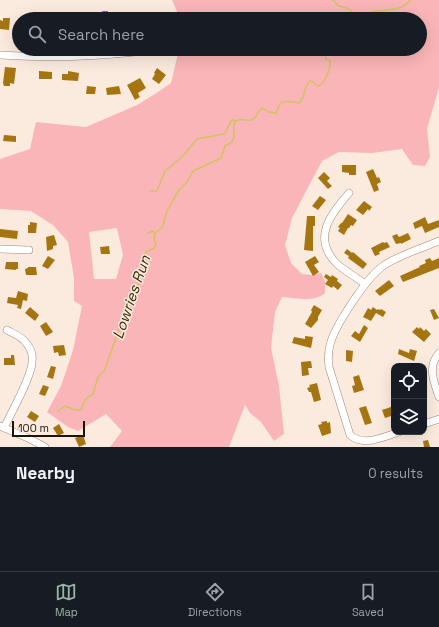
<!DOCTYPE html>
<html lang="en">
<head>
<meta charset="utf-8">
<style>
  :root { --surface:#171b24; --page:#242831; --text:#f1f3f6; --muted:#9ea1a6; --line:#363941; --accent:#99b4aa }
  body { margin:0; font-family:"Space Grotesk",sans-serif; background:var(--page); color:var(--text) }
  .controls { position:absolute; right:12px; bottom:12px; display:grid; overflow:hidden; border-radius:8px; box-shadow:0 4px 16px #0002 }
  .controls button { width:36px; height:36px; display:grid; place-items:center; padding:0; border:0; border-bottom:1px solid var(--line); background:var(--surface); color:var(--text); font:20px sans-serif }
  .scale { position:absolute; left:12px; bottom:10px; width:73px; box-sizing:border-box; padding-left:4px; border:2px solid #1c130c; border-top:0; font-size:11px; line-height:14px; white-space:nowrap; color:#1c130c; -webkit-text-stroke:3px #fbebdf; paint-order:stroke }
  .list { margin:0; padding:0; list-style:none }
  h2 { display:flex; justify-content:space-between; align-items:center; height:52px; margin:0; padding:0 16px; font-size:17px }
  h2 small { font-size:13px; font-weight:400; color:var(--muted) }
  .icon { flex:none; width:22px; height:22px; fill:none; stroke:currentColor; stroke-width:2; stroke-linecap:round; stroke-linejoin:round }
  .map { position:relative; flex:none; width:439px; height:447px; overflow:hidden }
  .search { position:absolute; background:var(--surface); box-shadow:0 4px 16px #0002; left:12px; right:12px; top:12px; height:44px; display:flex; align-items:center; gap:10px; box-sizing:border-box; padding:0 14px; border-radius:22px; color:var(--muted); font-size:15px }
  .sheet { height:124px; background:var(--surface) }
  nav { display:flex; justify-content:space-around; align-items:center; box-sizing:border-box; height:56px; border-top:1px solid var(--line); background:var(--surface); font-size:11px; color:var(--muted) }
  nav a { display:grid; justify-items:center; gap:2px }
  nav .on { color:var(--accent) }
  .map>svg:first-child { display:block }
</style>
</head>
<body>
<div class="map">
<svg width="439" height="447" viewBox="0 0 439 447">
  <rect width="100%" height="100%" fill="#fbebdf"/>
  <path fill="#f9b5b7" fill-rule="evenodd" d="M172 0H439V87L427 129 430 157 425 166 413 165 402 149 372 153 339 152 322 161 292 218 285 245 291 263 302 274 311 275 321 273 325 282V293C313 303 297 298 282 297L275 312 271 348 279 386 284 434 274 441 261 422 250 413 245 405 229 447H110L122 431 106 414 78 431 68 427 47 412 61 386 73 350 82 306 74 301V278L68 242 53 225 31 211 0 209V159L30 149 36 122 86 127 137 105 158 92 171 83 179 49H420V19H180ZM117 228 123 255 116 279H94L89 232Z"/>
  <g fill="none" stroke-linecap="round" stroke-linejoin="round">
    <g stroke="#d3c363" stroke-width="1.5">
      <path d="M333 0 339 6 347 8 355 14"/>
      <path d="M348 19C355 14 358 15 366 14 369 13 372 11 375 11 391 9 398 12 411 0"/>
      <path d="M150 191H157L165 171 182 157 197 139 224 134C229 130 227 123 233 120L236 121"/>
      <path d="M148 233 153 231 155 233"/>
      <path d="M155 233 162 228 167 211 172 202 179 190 187 182 193 171 221 158 225 146C241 139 230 131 235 122 240 116 247 123 253 119 258 116 257 110 263 108L268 112 276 113C277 111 279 105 281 103 285 100 294 102 299 103 306 97 303 87 310 81L313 82 318 86C325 84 331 67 330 61L326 59C325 55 325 52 327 49"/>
      <path d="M58 411 65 406 75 410H81C84 401 85 398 93 394L98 377 104 371 106 366 122 321 128 312V297L134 295 138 287 142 259 146 252 154 248 156 244 154 240 155 233"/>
    </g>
  </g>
  <g fill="#a47511">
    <path d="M102 11H108L107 19H101Z"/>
    <path d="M165 12 170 19H156L157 18V17Z"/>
    <path d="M3 18H10L9 30 0 29V20L3 21Z"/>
    <path d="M5 67 16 68 14 84 10 83V86H4L3 83Z"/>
    <path d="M157 68 166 75 159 84 152 79 155 74 154 73Z"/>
    <path d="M39 71 52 72V79H39Z"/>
    <path d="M68 71 79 73 78 81 62 80V74H68Z"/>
    <path d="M140 78 146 88 138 93 140 97 135 100 127 85Z"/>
    <path d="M87 86 96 87 95 94H86Z"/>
    <path d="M119 86 121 94 107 95 106 88Z"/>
    <path d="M4 135 16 136V142L3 141Z"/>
    <path d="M342 165H356V175H349V173L342 172Z"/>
    <path d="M373 169 377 178 379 177 381 182 377 184 379 190 374 192 366 172Z"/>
    <path d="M324 172 330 178 327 181 332 186 328 189 318 178Z"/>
    <path d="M320 196 326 200 318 210 312 206Z"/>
    <path d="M364 201 372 207 369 211 368 209 363 215 356 210Z"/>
    <path d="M348 214 357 220 353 226 351 225 349 228H348L344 235 338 231 340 228 338 227 341 223H342Z"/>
    <path d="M307 216H315V226H313V251L304 250Z"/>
    <path d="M425 217 428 224 439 220V227L425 233 422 226 415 229 413 223Z"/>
    <path d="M30 222 37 223 36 233H28V225H30Z"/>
    <path d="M0 229 18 231 17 239 0 237Z"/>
    <path d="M408 233 411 239 401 244V243L396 244 392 236 397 234 399 237Z"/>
    <path d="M54 235 57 245 53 246V249L47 251 46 237Z"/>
    <path d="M383 242 384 243 387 242 390 247 379 252 380 254 375 256 371 248Z"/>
    <path d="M109 246 110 254H101L100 247Z"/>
    <path d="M347 249 352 253 353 252 367 264 363 269 348 258 349 256 344 253Z"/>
    <path d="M48 256 55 260 48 269 42 266Z"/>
    <path d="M315 256 319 262 314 265 319 272 313 276 305 262Z"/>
    <path d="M430 258 432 261 439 258V268L403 282 400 276 420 267 419 266 426 263 425 260Z"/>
    <path d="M6 262H18V269H16V270L5 269Z"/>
    <path d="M28 267H36L37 275H26L25 269 28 268Z"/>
    <path d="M326 274 331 277 332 275 338 279 337 281 342 285 338 290 333 286 332 288 325 284 328 280 324 277Z"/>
    <path d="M389 280 394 286 380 296 375 291Z"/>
    <path d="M18 291 28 294 27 301 23 300 21 309 17 308 18 305 7 303 8 297 16 298Z"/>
    <path d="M314 305 322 310 318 317V320L311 328 305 324 312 312 311 310Z"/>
    <path d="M30 307 39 315 35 321 25 313Z"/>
    <path d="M373 307 377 310 378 309 380 310 381 309 386 312 383 317 376 313 371 321 363 317 368 308 371 310Z"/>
    <path d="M434 309 439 318 434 320 430 310Z"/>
    <path d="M46 322 53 332 46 336 40 326Z"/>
    <path d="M364 325 368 328 360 342 351 336 355 331 359 334Z"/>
    <path d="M417 327 419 329 420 327 424 331 426 329 431 334 424 342 412 332Z"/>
    <path d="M305 336 313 337 311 348 292 343 294 337 305 339Z"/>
    <path d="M64 345 66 355 59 356 58 352 54 353 53 346Z"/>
    <path d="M399 349 409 353 410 349 417 351 414 361 398 354Z"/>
    <path d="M346 350 353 351 352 362 346 361Z"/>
    <path d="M11 355H14L15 365H4V358H11Z"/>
    <path d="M311 361 312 368H308L309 375 302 376 301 362Z"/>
    <path d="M51 366 56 367 53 379 47 377Z"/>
    <path d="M359 375 364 390 354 393 352 386 355 385 353 377Z"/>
    <path d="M317 383 321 400 314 402 311 392H309L307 388 310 387 309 385Z"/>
    <path d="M43 385 49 387 45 396 39 394Z"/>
    <path d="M366 406 372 423 365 425 359 408Z"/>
    <path d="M391 407 392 409 394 408V415L385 418 382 410Z"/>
    <path d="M31 411 39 416 35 422 27 417Z"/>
    <path d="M327 421V423L330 422 331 433 322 436 318 425 322 424 321 422Z"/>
    <path d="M59 424 64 433 58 436 53 428Z"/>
    <path d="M83 435 86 444 79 447 75 438Z"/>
    <path d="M428 440 430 447H424L423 441Z"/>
  </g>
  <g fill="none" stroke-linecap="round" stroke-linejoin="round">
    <defs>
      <g id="minor">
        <path d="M0 55C45 58 90 57 135 52"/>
        <path d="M349 193C331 214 311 238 337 264 345 271 356 277 365 284"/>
        <path d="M0 249 29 250"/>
        <path d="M439 353C427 367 434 382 439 397"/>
        <path d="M424 424 439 419"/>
        <path d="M0 426 28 438 45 447"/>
        <path d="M4 428C11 413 32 376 32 362 33 356 31 349 27 344 23 337 14 334 7 330"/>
        <path d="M399 432C383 437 364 447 350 435L329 367C328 359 328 352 330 345 334 327 367 277 383 266 397 256 422 248 439 241"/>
      </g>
    </defs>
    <use href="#minor" stroke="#a08875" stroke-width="8"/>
    <use href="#minor" stroke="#fff" stroke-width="7"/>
  </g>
  <g text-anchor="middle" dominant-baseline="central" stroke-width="3" stroke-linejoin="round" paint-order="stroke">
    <g font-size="15" font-style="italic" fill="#342d02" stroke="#fbebdf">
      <text transform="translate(131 297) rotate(-71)">Lowries Run</text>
    </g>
  </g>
</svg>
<div class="controls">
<button><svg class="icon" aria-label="locate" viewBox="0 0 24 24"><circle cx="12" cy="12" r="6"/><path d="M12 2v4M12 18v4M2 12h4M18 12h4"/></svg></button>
<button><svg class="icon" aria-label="layers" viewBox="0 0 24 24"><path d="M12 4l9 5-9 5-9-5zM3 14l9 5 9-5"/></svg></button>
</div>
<div class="scale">100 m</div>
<div class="search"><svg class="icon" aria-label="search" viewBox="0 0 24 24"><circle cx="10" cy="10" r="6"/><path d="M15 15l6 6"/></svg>Search here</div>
</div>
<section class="sheet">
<h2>Nearby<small>0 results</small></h2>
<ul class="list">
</ul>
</section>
<nav>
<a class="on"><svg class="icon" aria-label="map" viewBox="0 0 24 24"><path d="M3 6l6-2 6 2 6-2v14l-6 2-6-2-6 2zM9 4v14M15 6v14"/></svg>Map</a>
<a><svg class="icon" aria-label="directions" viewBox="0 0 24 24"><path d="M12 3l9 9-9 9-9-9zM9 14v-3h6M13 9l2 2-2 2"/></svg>Directions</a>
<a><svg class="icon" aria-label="saved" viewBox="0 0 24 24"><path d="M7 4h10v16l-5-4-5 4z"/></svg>Saved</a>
</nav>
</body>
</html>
